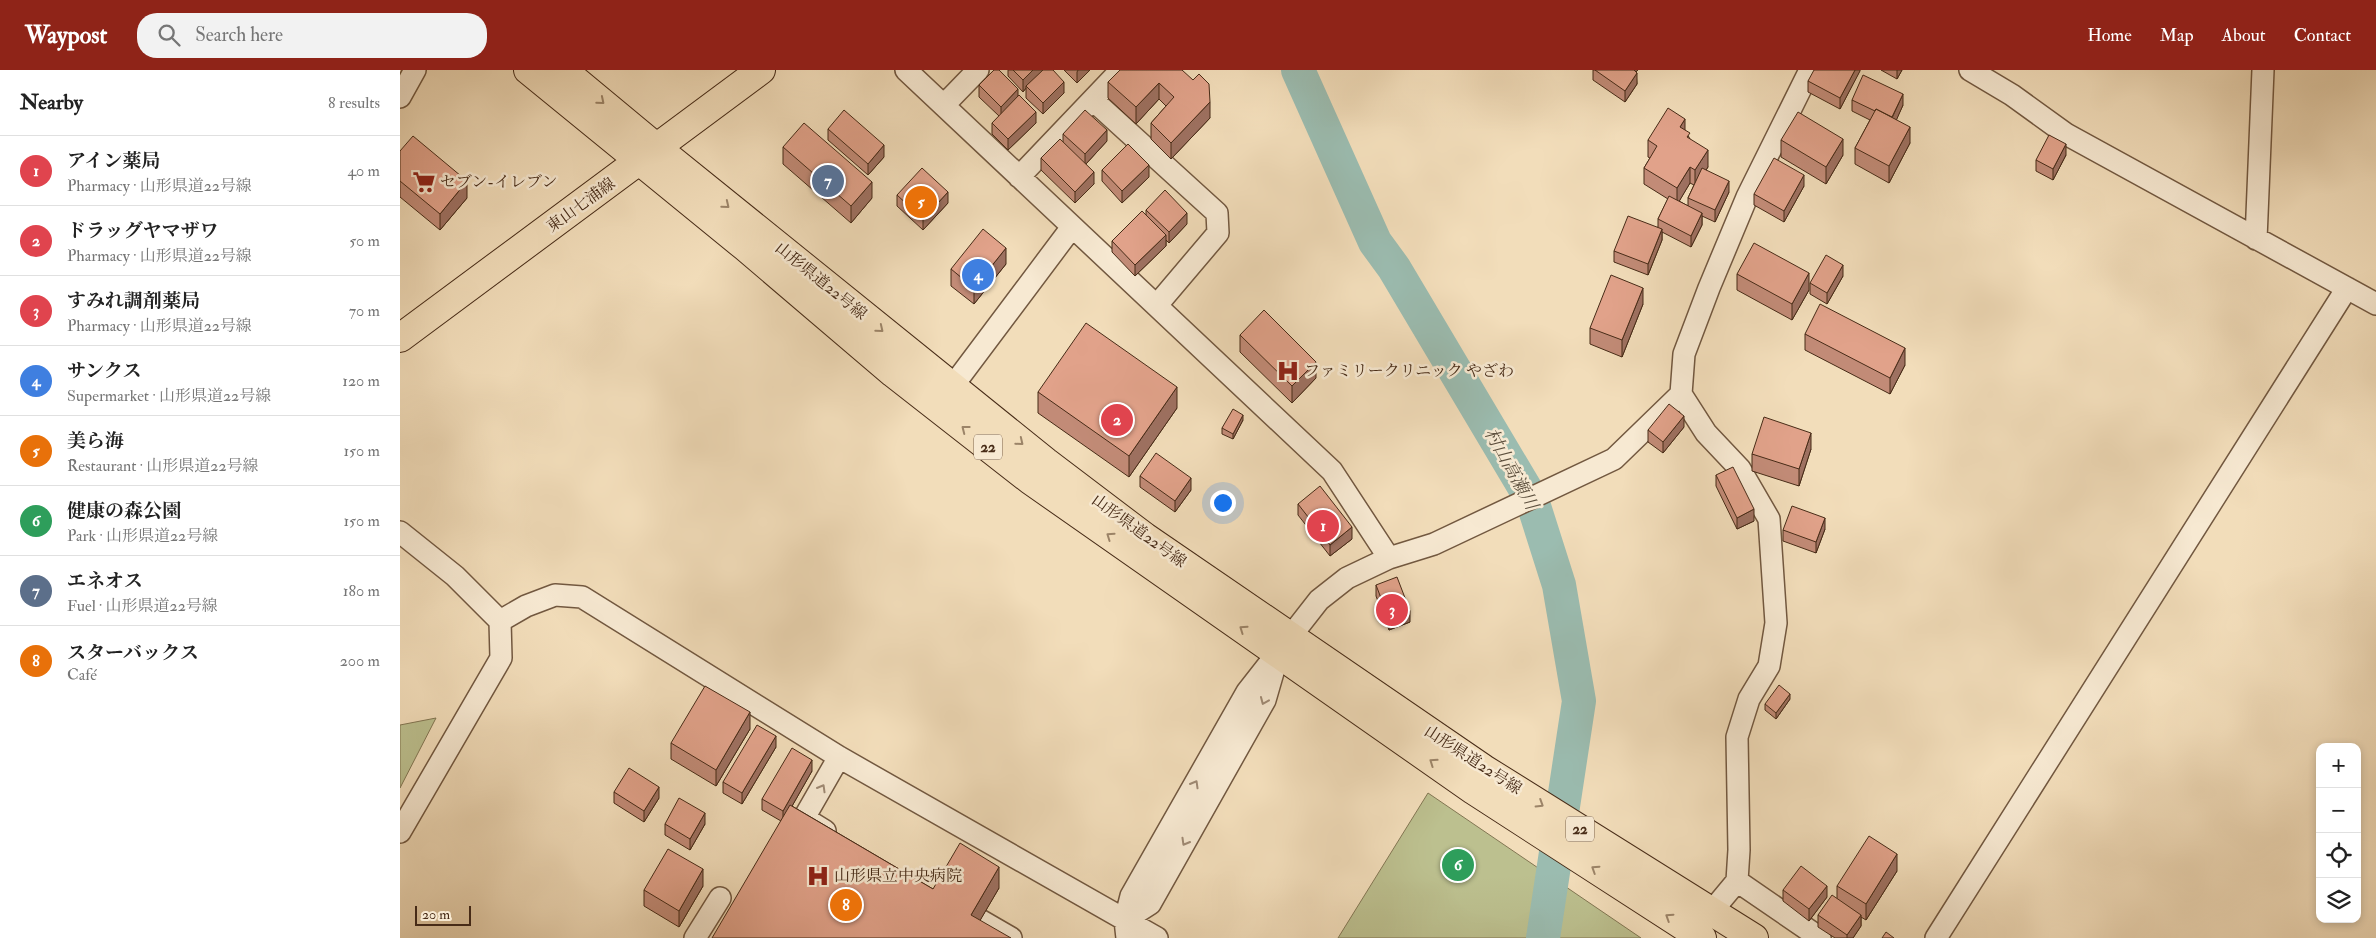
<!DOCTYPE html>
<html lang="en">
<head>
<meta charset="utf-8">
<style>
	body { margin:0; font-family:"IM FELL Double Pica","Noto Serif JP",serif; background:#f2f2f2; color:#222 }
	.controls { position:absolute; right:15px; bottom:15px; display:grid; overflow:hidden; border-radius:10px; box-shadow:0 2px 8px #0003 }
	.controls button { width:45px; height:45px; display:grid; place-items:center; padding:0; border:0; border-bottom:1px solid #e0e0e0; background:#fff; color:#222; font:25px sans-serif }
	.scale { position:absolute; left:15px; bottom:12px; width:56px; box-sizing:border-box; padding-left:5px; border:2px solid #472b17; border-top:0; font-size:14px; line-height:18px; white-space:nowrap; color:#472b17; -webkit-text-stroke:4px #f7e9d2; paint-order:stroke }
	.you { position:absolute; left:822px; top:432px; width:18px; height:18px; margin:-12px; border:4px solid #fff; border-radius:50%; background:#1a73e8; box-shadow:0 0 0 8px #1a73e833 }
	.badge { display:grid; place-items:center; width:32px; height:32px; border-radius:50%; background:#8f2418; color:#fff; font-size:16px; font-weight:700 }
	.pin { position:absolute; translate:-50% -50%; border:2px solid #fff; box-shadow:0 1px 5px #0006 }
	.list { margin:0; padding:0; list-style:none }
	h2 { display:flex; justify-content:space-between; align-items:center; height:65px; margin:0; padding:0 20px; font-size:21px }
	h2 small { font-size:16px; font-weight:400; color:#767676 }
	.list li { display:grid; grid-template-columns:32px 1fr auto; gap:15px; align-items:center; box-sizing:border-box; height:70px; padding:0 20px; border-top:1px solid #e0e0e0 }
	.list b { display:block; font-size:19px; white-space:nowrap }
	.list p { margin:0; font-size:16px; white-space:nowrap; color:#767676 }
	.list em { font-size:16px; font-style:normal; color:#767676 }
	.icon { flex:none; width:28px; height:28px; fill:none; stroke:currentColor; stroke-width:2; stroke-linecap:round; stroke-linejoin:round }
	.map { position:relative; flex:none; width:1976px; height:868px; overflow:hidden }
	header { display:flex; align-items:center; gap:30px; box-sizing:border-box; height:70px; padding:0 25px; background:#8f2418; color:#fff }
	header strong { font-size:24px }
	nav { display:flex; gap:28px; margin-inline-start:auto; font-size:18px }
	.search { width:350px; height:45px; background:#f2f2f2; display:flex; align-items:center; gap:12px; box-sizing:border-box; padding:0 18px; border-radius:20px; color:#767676; font-size:19px }
	main { display:flex }
	aside { flex:1; background:#fff }
	.map>svg:first-child { display:block }
	.green { fill:#bcc08f; stroke:#827653 }
	.lines { fill:none; stroke-linecap:round; stroke-linejoin:round }
	.river { stroke:#9bbcb0; stroke-width:34 }
	.minor-casing { stroke:#725840; stroke-width:24 }
	.major-casing { stroke:#472b17; stroke-width:30 }
	.minor { stroke:#f7e9d2; stroke-width:21 }
	.major { stroke:#f2ddba; stroke-width:28 }
	.wall { fill:#c28b77; stroke:#472b17; fill-rule:evenodd }
	.shaded-wall { fill:#9e7161; stroke:#472b17 }
	.building { fill:#e1a28a; stroke:#472b17 }
	.oneway { stroke:#9c8468 }
	.oneway2 { stroke:#9f8a74 }
	.labels { text-anchor:middle; dominant-baseline:central; stroke-width:5; stroke-linejoin:round; paint-order:stroke }
	.shield { fill:#f7e9d2; stroke:#7c644f; stroke-width:1 }
	.shield-label { font-size:15px; font-weight:bold; fill:#472b17 }
	.poi-label { font-size:16px; fill:#472b17; stroke:#f7e9d2; text-anchor:start }
	.street-label { font-size:16px; fill:#472b17; stroke:#f7e9d2 }
	.water-label { font-size:18px; font-style:italic; fill:#5c4f3d; stroke:#f7e9d2 }
</style>
</head>
<body>
<header>
<strong>Waypost</strong>
<div class="search"><svg class="icon" aria-label="search" viewBox="0 0 24 24"><circle cx="10" cy="10" r="6"/><path d="M15 15l6 6"/></svg>Search here</div>
<nav><a>Home</a><a>Map</a><a>About</a><a>Contact</a></nav>
</header>
<main>
<aside>
<h2>Nearby<small>8 results</small></h2>
<ul class="list">
<li><span class="badge" style="background:#e0444e">1</span><div><b>アイン薬局</b><p>Pharmacy · 山形県道22号線</p></div><em>40 m</em></li>
<li><span class="badge" style="background:#e0444e">2</span><div><b>ドラッグヤマザワ</b><p>Pharmacy · 山形県道22号線</p></div><em>50 m</em></li>
<li><span class="badge" style="background:#e0444e">3</span><div><b>すみれ調剤薬局</b><p>Pharmacy · 山形県道22号線</p></div><em>70 m</em></li>
<li><span class="badge" style="background:#3f7fe0">4</span><div><b>サンクス</b><p>Supermarket · 山形県道22号線</p></div><em>120 m</em></li>
<li><span class="badge" style="background:#e8710a">5</span><div><b>美ら海</b><p>Restaurant · 山形県道22号線</p></div><em>150 m</em></li>
<li><span class="badge" style="background:#2e9e5b">6</span><div><b>健康の森公園</b><p>Park · 山形県道22号線</p></div><em>150 m</em></li>
<li><span class="badge" style="background:#5c6f8a">7</span><div><b>エネオス</b><p>Fuel · 山形県道22号線</p></div><em>180 m</em></li>
<li><span class="badge" style="background:#e8710a">8</span><div><b>スターバックス</b><p>Café</p></div><em>200 m</em></li>
</ul>
</aside>
<div class="map">
<svg width="1976" height="868" viewBox="0 0 1976 868">
	<rect width="100%" height="100%" fill="#f2ddba"/>
	<filter id="stains"><feTurbulence type="fractalNoise" baseFrequency=".004" numOctaves="4"/><feColorMatrix values="0 0 0 0 .2 0 0 0 0 .09 0 0 0 0 .02 0 0 0 .5 -.17"/></filter>
	<radialGradient id="worn" r=".72"><stop offset=".6" stop-color="#630" stop-opacity="0"/><stop offset="1" stop-color="#630" stop-opacity=".3"/></radialGradient>
	<!-- green -->
	<path class="green" d="M36,648L0,718V655Z
		M1028,723L1241,868H938Z"/>
	<g class="lines">
		<!-- river -->
		<path class="river" d="M898,0L975,172L994,198L1132,430L1159,515L1179,631L1143,868"/>
		<defs>
			<path id="minor" d="M506,0L932,401L989,488
				M1570,0L1612,25L1666,64L1976,234
				M0,27L15,0
				M694,31L817,143L818,163L757,235
				M544,35L578,0
				M619,107L721,0
				M1856,169L1863,0
				M552,317L672,157
				M1281,324L1306,363L1340,399L1369,449L1376,553L1369,596L1349,629L1337,667L1339,780L1337,811L1312,841
				M0,462L55,506L100,551L101,588L0,762
				M100,551L126,536L155,525L182,527L439,687L757,868
				M425,761L404,748L439,687
				M1337,811L1420,868
				M573,846L611,868
				M725,850L750,834L865,630L876,592
				M295,868L320,828
				M727,868L725,850L731,826L847,622L919,530L947,508L989,488L1034,474L1214,389L1281,324L1284,284L1309,218L1347,127L1410,0
				M1536,868L1947,218"/>
			<path id="major" d="M128,0L345,177L493,303L630,410L1073,720L1302,868
				M163,0L257,78L646,392L745,467L1084,699L1354,868
				M0,268L361,0"/>
		</defs>
		<!-- minor casing -->
		<use href="#minor" class="minor-casing"/>
		<!-- major casing -->
		<use href="#major" class="major-casing"/>
		<!-- minor -->
		<use href="#minor" class="minor"/>
		<!-- major -->
		<use href="#major" class="major"/>
	</g>
	<!-- wall -->
	<path class="wall" d="M608,0H653L664,23L643,44L626,28V18L623,22L608,6Z
		M664,0H690L677,13Z
		M782,0L810,48L771,89L751,69V53L766,36L759,29L736,54L708,28V12Z
		M1193,0H1238L1236,2L1237,14L1225,32L1193,10Z
		M1460,0L1440,39L1408,22V11Z
		M1481,0H1502L1497,9Z
		M579,15L618,26L636,53L608,80L592,64V53L599,46L579,27Z
		M1452,30L1503,35L1496,50L1510,73L1489,113L1455,94V78L1470,50L1452,41Z
		M428,59L484,87L468,105L428,70Z
		M1285,60L1290,69L1308,97L1306,100L1329,122L1315,152L1302,146V155L1291,177L1262,162V170L1248,205L1214,192V181L1258,157V149L1268,129L1244,114V98L1250,88L1248,87V70ZM1290,113L1294,115L1288,128V136L1279,131Z
		M663,64L707,71L686,94L694,114L675,133L641,100V88L663,72Z
		M1381,70L1443,85L1426,114L1381,87Z
		M383,77L472,128L451,153L383,94Z
		M0,81L67,128L40,160L0,127Z
		M1666,85L1653,110L1636,101V90Z
		M702,100L749,107L722,133L702,111Z
		M1404,116L1384,152L1354,135V124Z
		M497,125L548,133L523,160L497,136Z
		M746,140L787,154L769,173L766,170V176L735,206L712,182V171L746,145Z
		M606,194L574,234L551,216V199Z
		M1337,204L1409,220L1392,250L1337,220Z
		M1443,206L1427,234L1410,224V213Z
		M1243,234L1222,287L1190,274V258Z
		M1405,264L1505,295L1490,324L1405,280Z
		M840,265L916,308L892,333L840,282Z
		M638,322L777,338L729,407L638,343Z
		M843,350L833,369L822,364V358Z
		M1284,357L1263,383L1248,372V360Z
		M1411,379L1399,416L1352,401V384Z
		M1316,405L1354,451L1337,459L1316,416Z
		M740,406L791,420L775,442L740,417Z
		M898,434L952,469L930,486L898,445Z
		M1425,459L1416,483L1383,471V460Z
		M976,515L1010,552L989,560L976,526Z
		M1390,629L1376,649L1365,640V634Z
		M350,659L316,716L271,689V673Z
		M376,677L342,734L323,723V712Z
		M412,701L392,736L533,819L599,818L580,850L381,751L362,740V729Z
		M214,722L259,728L244,752L214,733Z
		M265,754H305L290,780L265,765Z
		M1497,801L1466,850L1461,847V856L1453,868H1435L1418,857V845L1437,829V816Z
		M303,816L279,857L244,836V820Z
		M1383,820L1427,827L1409,851L1383,831Z"/>
	<!-- shaded-wall -->
	<path class="shaded-wall" d="M633,0H645L626,16V18L623,22V10Z
		M678,0H690L677,13V2Z
		M1455,0H1460V1L1440,39V28Z
		M1497,0H1502L1497,9Z
		M1237,3V14L1225,32V21Z
		M664,12V23L643,44V33Z
		M759,13V29L736,54V37Z
		M618,19V30L601,48V37Z
		M1503,24V35L1492,60V48Z
		M810,32V48L771,89V73Z
		M636,42V53L608,80V69Z
		M1285,49V66L1280,57Z
		M1510,57V73L1489,113V96Z
		M707,60V71L685,95V84Z
		M1443,69V85L1426,114V97Z
		M1666,74V85L1653,110V99Z
		M484,75V87L468,105V94Z
		M1308,80V97L1295,116V100Z
		M749,95V107L722,133V121Z
		M1290,97V113L1277,135V118Z
		M694,102V114L675,133V122Z
		M1404,105V116L1384,152V141Z
		M67,111V128L40,160V144Z
		M1329,111V122L1315,152V140Z
		M472,112V128L451,153V136Z
		M548,122V133L523,160V149Z
		M787,143V154L769,173V162Z
		M1302,143V155L1291,177V166Z
		M1262,159V170L1248,205V194Z
		M766,165V176L735,206V195Z
		M606,178V194L574,234V218Z
		M1443,195V206L1427,234V223Z
		M1409,203V220L1392,250V234Z
		M1243,218V234L1222,287V270Z
		M1505,278V295L1490,324V308Z
		M916,292V308L892,333V316Z
		M777,317V338L729,407V386Z
		M843,345V350L833,369V364Z
		M1284,346V357L1263,383V372Z
		M1411,363V379L1399,416V399Z
		M791,408V420L775,442V431Z
		M1354,439V451L1337,459V448Z
		M1425,448V459L1416,483V472Z
		M952,457V469L930,486V475Z
		M1010,541V552L989,560V549Z
		M1390,624V629L1376,649V643Z
		M350,642V659L316,716V700Z
		M376,666V677L342,734V723Z
		M412,690V701L383,752V741Z
		M259,717V728L244,752V741Z
		M305,743V754L290,780V769Z
		M1497,784V801L1466,850V834Z
		M599,797V818L571,866V845Z
		M303,799V816L279,857V841Z
		M1427,816V827L1409,851V839Z
		M1461,845V856L1453,868H1447V865Z"/>
	<!-- building -->
	<path class="building" d="M594,0H599L618,19L601,37L579,15Z
		M613,0H633L623,10Z
		M643,0H653L664,12L643,33L626,16Z
		M720,0H782L793,10L799,4L809,14L810,32L771,73L751,53L774,27L759,13L736,37L708,12Z
		M1195,0H1234L1237,3L1225,21Z
		M1414,0H1455L1440,28L1408,11Z
		M1463,5L1503,24L1492,47L1476,39L1475,41L1452,30Z
		M619,25L636,42L608,69L592,53Z
		M1268,38L1285,49L1280,57L1290,63L1287,67L1308,80L1295,100L1290,97L1277,118L1244,98L1257,76L1248,70Z
		M1476,39L1510,57L1489,96L1455,78Z
		M444,40L484,75L468,94L428,59Z
		M685,40L707,60L685,84L663,64Z
		M1398,42L1443,69L1426,97L1381,70Z
		M404,53L472,112L451,136L383,77Z
		M1649,65L1666,74L1653,99L1636,90Z
		M13,66L67,111L40,144L0,111V81Z
		M660,69L694,102L675,122L641,88Z
		M728,74L749,95L722,121L702,100Z
		M1374,88L1404,105L1384,141L1354,124Z
		M522,98L548,122L523,149L497,125Z
		M1302,98L1329,111L1315,140L1288,128Z
		M765,120L787,143L769,162L746,140Z
		M1269,126L1302,143L1291,166L1258,149Z
		M742,141L766,165L735,195L712,171Z
		M1228,146L1262,159L1248,194L1214,181Z
		M583,159L606,178L574,218L551,199Z
		M1354,173L1409,203L1392,234L1337,204Z
		M1426,185L1443,195L1427,223L1410,213Z
		M1211,205L1243,218L1222,270L1190,258Z
		M1420,234L1505,278L1490,308L1405,264Z
		M864,240L916,292L892,316L840,265Z
		M686,253L777,317L729,386L638,322Z
		M1269,334L1284,346L1263,372L1248,360Z
		M833,339L843,345L833,364L822,358Z
		M1364,347L1411,363L1399,399L1352,384Z
		M756,383L791,408L775,431L740,406Z
		M1333,397L1354,439L1337,448L1316,405Z
		M920,416L952,457L930,475L898,434Z
		M1392,436L1425,448L1416,472L1383,460Z
		M997,507L1010,541L989,549L976,515Z
		M1379,615L1390,624L1376,643L1365,634Z
		M305,616L350,642L316,700L271,673Z
		M357,655L376,666L342,723L323,712Z
		M392,678L412,690L383,741L362,729Z
		M229,698L259,717L244,741L214,722Z
		M279,728L305,743L290,769L265,754Z
		M390,735L533,819L560,773L599,797L571,845L611,868H312Z
		M1469,766L1497,784L1466,834L1437,816Z
		M268,779L303,799L279,841L244,820Z
		M1401,796L1427,816L1409,839L1383,820Z
		M1432,825L1461,845L1447,865L1418,845Z
		M1486,862L1494,868H1482Z"/>
	<!-- one-way arrows -->
	<defs><path id="oneway-chevron" d="M-2-3.5L2.5 0L-2 3.5" fill="none" stroke-width="1.6" stroke-linecap="round" stroke-linejoin="round" transform="scale(1.25)"/></defs>
	<g class="oneway">
		<use href="#oneway-chevron" transform="translate(201 31) rotate(40)"/>
		<use href="#oneway-chevron" transform="translate(326 135) rotate(39)"/>
		<use href="#oneway-chevron" transform="translate(480 259) rotate(39)"/>
		<use href="#oneway-chevron" transform="translate(565 359) rotate(-142)"/>
		<use href="#oneway-chevron" transform="translate(620 372) rotate(39)"/>
		<use href="#oneway-chevron" transform="translate(710 466) rotate(-145)"/>
		<use href="#oneway-chevron" transform="translate(843 559) rotate(-145)"/>
		<use href="#oneway-chevron" transform="translate(1033 692) rotate(-145)"/>
		<use href="#oneway-chevron" transform="translate(1140 734) rotate(32)"/>
		<use href="#oneway-chevron" transform="translate(1195 799) rotate(-147)"/>
		<use href="#oneway-chevron" transform="translate(1269 847) rotate(-147)"/>
	</g>
	<g class="oneway2">
		<use href="#oneway-chevron" transform="translate(864 631) rotate(113)"/>
		<use href="#oneway-chevron" transform="translate(795 714) rotate(-60)"/>
		<use href="#oneway-chevron" transform="translate(422 718) rotate(-60)"/>
		<use href="#oneway-chevron" transform="translate(785 772) rotate(120)"/>
	</g>
	<!-- icons -->
	<defs>
		<symbol id="supermarket-bare" viewBox="-9 -9 18 18"><path d="M-6-5.5h2.5l.6 2H6L4.5 2H-2.5L-4.4-4H-6ZM-1.5 3.2a1.3 1.3 0 1 0 .1 0ZM3 3.2a1.3 1.3 0 1 0 .1 0Z" fill="#8f2418" stroke="#f7e9d2" stroke-width="2.5" paint-order="stroke"/></symbol>
		<symbol id="hospital-bare" viewBox="-9 -9 18 18"><path d="M-5-5h3v3.5h4V-5h3V5h-3V1.5h-4V5h-3Z" fill="#8f2418" stroke="#f7e9d2" stroke-width="2.5" paint-order="stroke"/></symbol>
	</defs>
	<g fill-rule="evenodd">
		<use href="#supermarket-bare" x="8" y="96" width="32" height="32"/>
		<use href="#hospital-bare" x="872" y="285" width="32" height="32"/>
		<use href="#hospital-bare" x="402" y="790" width="32" height="32"/>
	</g>
	<g class="labels">
		<!-- shield labels -->
		<g class="shield">
			<rect x="574" y="364.5" width="28" height="25" rx="4"/>
			<rect x="1166" y="746.5" width="28" height="25" rx="4"/>
		</g>
		<g class="shield-label">
			<text x="588" y="377">22</text>
			<text x="1180" y="759">22</text>
		</g>
		<!-- poi labels -->
		<g class="poi-label">
			<text x="40" y="112">セブン-イレブン</text>
			<text x="904" y="301">ファミリークリニック やざわ</text>
			<text x="434" y="806">山形県立中央病院</text>
		</g>
		<!-- street labels -->
		<g class="street-label">
			<text transform="translate(181 135) rotate(-36)">東山七浦線</text>
			<text transform="translate(421 211) rotate(39)">山形県道22号線</text>
			<text transform="translate(739 461) rotate(36)">山形県道22号線</text>
			<text transform="translate(1073 690) rotate(33)">山形県道22号線</text>
		</g>
		<!-- water labels -->
		<g class="water-label">
			<text transform="translate(1111 399) rotate(61)">村山高瀬川</text>
		</g>
	</g>
	<rect width="100%" height="100%" filter="url(#stains)"/>
	<rect width="100%" height="100%" fill="url(#worn)"/>
</svg>
<div class="controls">
<button>+</button>
<button>−</button>
<button><svg class="icon" aria-label="locate" viewBox="0 0 24 24"><circle cx="12" cy="12" r="6"/><path d="M12 2v4M12 18v4M2 12h4M18 12h4"/></svg></button>
<button><svg class="icon" aria-label="layers" viewBox="0 0 24 24"><path d="M12 4l9 5-9 5-9-5zM3 14l9 5 9-5"/></svg></button>
</div>
<div class="scale">20 m</div>
<div class="you"></div>
<div class="pin badge" style="left:923px;top:456px;background:#e0444e">1</div>
<div class="pin badge" style="left:717px;top:350px;background:#e0444e">2</div>
<div class="pin badge" style="left:992px;top:540px;background:#e0444e">3</div>
<div class="pin badge" style="left:578px;top:205px;background:#3f7fe0">4</div>
<div class="pin badge" style="left:521px;top:132px;background:#e8710a">5</div>
<div class="pin badge" style="left:1058px;top:795px;background:#2e9e5b">6</div>
<div class="pin badge" style="left:428px;top:111px;background:#5c6f8a">7</div>
<div class="pin badge" style="left:446px;top:835px;background:#e8710a">8</div>
</div>
</main>
</body>
</html>
